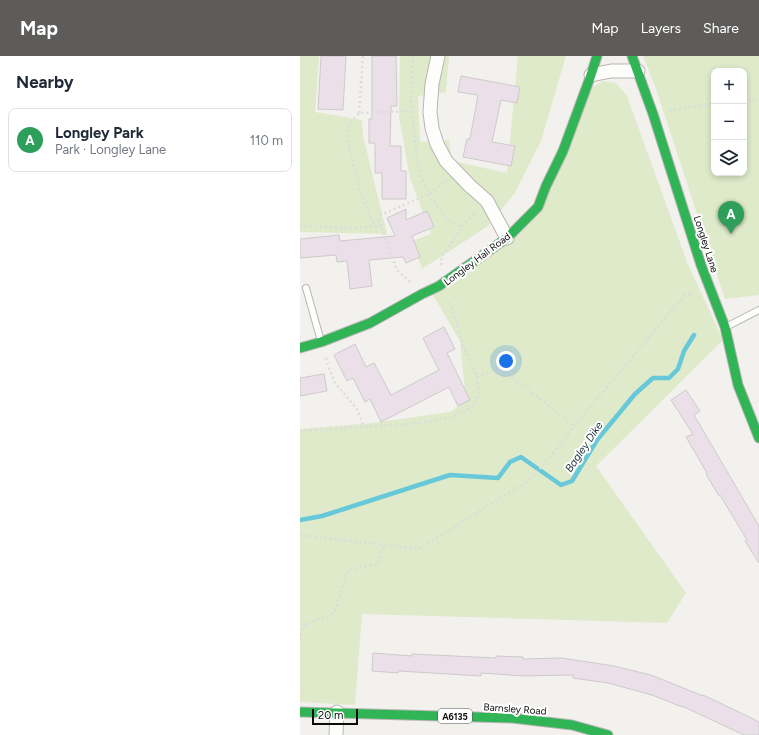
<!DOCTYPE html>
<html lang="en">
<head>
<meta charset="utf-8">
<style>
	body { margin:0; font-family:Figtree,sans-serif; background:#f2f2f3; color:#1f2937 }
	.controls { position:absolute; right:12px; top:12px; display:grid; overflow:hidden; border-radius:8px; box-shadow:0 2px 6px #0003 }
	.controls button { width:36px; height:36px; display:grid; place-items:center; padding:0; border:0; border-bottom:1px solid #e0e1e3; background:#fff; color:#1f2937; font:20px sans-serif }
	.scale { position:absolute; left:12px; bottom:10px; width:46px; box-sizing:border-box; padding-left:4px; border:2px solid #0d0c0b; border-top:0; font-size:11px; line-height:14px; white-space:nowrap; color:#0d0c0b; -webkit-text-stroke:3px #fff; paint-order:stroke }
	.you { position:absolute; left:206px; top:305px; width:14px; height:14px; margin:-10px; border:3px solid #fff; border-radius:50%; background:#1a73e8; box-shadow:0 0 0 6px #1a73e833 }
	.badge { display:grid; place-items:center; width:26px; height:26px; border-radius:50%; background:#5e5c5a; color:#fff; font-size:13px; font-weight:700 }
	.pin { position:absolute; translate:-50% -33px; filter:drop-shadow(0 1px 2px #0008) }
	.pin::after { content:''; position:absolute; top:21px; width:14px; height:12px; background:inherit; clip-path:polygon(0 0,100% 0,50% 100%) }
	.list { margin:0; padding:0; list-style:none }
	h2 { display:flex; justify-content:space-between; align-items:center; height:52px; margin:0; padding:0 16px; font-size:17px }
	h2 small { font-size:13px; font-weight:400; color:#747a83 }
	.list li { display:grid; grid-template-columns:26px 1fr auto; gap:12px; align-items:center; box-sizing:border-box; height:64px; margin:0 8px 8px; padding:0 8px; border:1px solid #e0e1e3; border-radius:8px }
	.list b { display:block; font-size:15px; white-space:nowrap }
	.list p { margin:0; font-size:13px; white-space:nowrap; color:#747a83 }
	.list em { font-size:13px; font-style:normal; color:#747a83 }
	.icon { flex:none; width:22px; height:22px; fill:none; stroke:currentColor; stroke-width:2; stroke-linecap:round; stroke-linejoin:round }
	.map { position:relative; flex:none; width:459px; height:679px; overflow:hidden }
	header { display:flex; align-items:center; gap:24px; box-sizing:border-box; height:56px; padding:0 20px; background:#5e5c5a; color:#fff }
	header strong { font-size:19px }
	nav { display:flex; gap:22px; margin-inline-start:auto; font-size:14px }
	main { display:flex }
	aside { flex:1; background:#fff }
	.map>svg:first-child { display:block }
	.green { fill:#deeac9; fill-rule:evenodd }
	.lines { fill:none; stroke-linecap:round; stroke-linejoin:round }
	.stream { stroke:#66c8d9; stroke-width:4.5 }
	.building { fill:#ebe0ea; stroke:#cccaca }
	.lane-casing { stroke:#b8b6b4; stroke-width:8 }
	.street-casing { stroke:#b8b6b4; stroke-width:15 }
	.fast-casing { stroke:#b8b6b4; stroke-width:11 }
	.path { stroke:#dcdcdb; stroke-width:2.5; stroke-dasharray:2 3; stroke-linecap:butt }
	.lane { stroke:#fdfdfc; stroke-width:6 }
	.street { stroke:#fdfdfc; stroke-width:13 }
	.fast { stroke:#30b455; stroke-width:9 }
	.labels { text-anchor:middle; dominant-baseline:central; stroke-width:4; stroke-linejoin:round; paint-order:stroke }
	.shield { fill:#fff; stroke:#565554; stroke-width:1 }
	.shield-label { font-size:9px; font-weight:bold; fill:#0d0c0b }
	.street-label { font-size:10px; fill:#0d0c0b; stroke:#fff }
	.water-label { font-size:11px; font-style:italic; fill:#1d3338; stroke:#fff }
</style>
</head>
<body>
<header>
<strong>Map</strong>
<nav><a>Map</a><a>Layers</a><a>Share</a></nav>
</header>
<main>
<aside>
<h2>Nearby<small></small></h2>
<ul class="list">
<li><span class="badge" style="background:#2e9e5b">A</span><div><b>Longley Park</b><p>Park · Longley Lane</p></div><em>110 m</em></li>
</ul>
</aside>
<div class="map">
<svg width="459" height="679" viewBox="0 0 459 679">
	<rect width="100%" height="100%" fill="#f3f1ee"/>
	<!-- green -->
	<path class="green" d="M0,0H19L15,56L62,64L63,80L87,178L0,176Z
		M100,0H149L146,36L118,40L120,86L149,84L152,105L207,117L218,0H266L241,85L215,137L188,170L122,213L112,185L131,178L110,122L99,61Z
		M343,0H459V239L425,243L355,30ZM414,15H444V117H414Z
		M303,25L316,27L327,40L387,206L423,284L296,410L386,537L367,567L62,558L55,649L0,646V373L72,367L150,356L166,345L160,285L131,236L233,157L293,31Z"/>
	<g class="lines">
		<!-- stream -->
		<path class="stream" d="M0,464L22,460L150,419L198,422L210,406L221,401L261,429L272,425L297,384L335,338L353,322H369L378,313L384,295L394,279"/>
	</g>
	<!-- building -->
	<path class="building" d="M21,0H46L43,54L18,53Z
		M72,0H96L97,50H91L90,90H101V115H106V143H82V117H75V87H69V63H72Z
		M161,20L220,31L217,47L201,44L192,86L215,90L211,110L163,101L167,83H170L178,39L158,36Z
		M106,153V164L127,155L134,171L112,180L120,201L106,207L103,201L69,204L72,230L50,233L47,205L37,206L36,199L0,202V183L39,179L40,185L95,180L87,162Z
		M144,271L155,293L147,297L170,344L158,350L149,331L81,366L70,343L65,346L53,322L47,325L34,299L55,288L66,311L74,307L91,339L139,314L123,282Z
		M24,318L27,335L0,340V322Z
		M386,334L400,355L394,359L459,470V507L445,485L447,484L420,439L419,440L406,418L407,417L386,381L393,378L371,344Z
		M73,597L112,600V598L196,602V600L223,601V603L261,602L314,610L351,619L403,640V639L441,657L459,666V679H444L382,650V651L352,639L308,627L273,622V619L224,620L181,617V620L99,615L98,617L72,615Z"/>
	<g class="lines">
		<defs>
			<path id="lane" d="M6,232L21,285
				M426,271L459,254"/>
			<path id="street" d="M138,0L132,28L130,56L132,72L137,88L146,105L170,130L187,145L207,182
				M291,19L311,15H338
				M36,679L37,656"/>
			<path id="fast" d="M332,0L353,58L401,209L425,271L438,329L459,382
				M0,292L21,286L70,267L122,238L139,230L207,182L238,151L246,130L263,95L291,19L297,0
				M0,656L212,662L272,669L308,679"/>
		</defs>
		<!-- lane casing -->
		<use href="#lane" class="lane-casing"/>
		<!-- street casing -->
		<use href="#street" class="street-casing"/>
		<!-- fast casing -->
		<use href="#fast" class="fast-casing"/>
		<!-- path -->
		<path class="path" d="M113,0L111,37V54L119,117L129,138L145,162L162,171
			M444,44H459
			M369,55L396,50L414,48
			M59,57L63,0
			M79,165H72L60,134L47,85L50,67L59,57L116,55
			M0,170L56,172L81,170
			M141,209L142,200L162,171L177,155
			M110,226L97,214L81,170L79,165L81,159L129,138L147,124
			M26,302L29,312L35,327L57,353L64,371
			M177,321L201,312L274,370
			M0,375L121,367L151,361L169,353L176,346L179,336L177,321L169,301L164,293L155,260L147,244
			M0,479L119,493L228,425L252,399L274,370L385,239L394,238
			M0,584L3,570L34,557L48,514L78,508L84,489
			M0,628L3,639"/>
		<!-- lane -->
		<use href="#lane" class="lane"/>
		<!-- street -->
		<use href="#street" class="street"/>
		<!-- fast -->
		<use href="#fast" class="fast"/>
	</g>
	<g class="labels">
		<!-- shield labels -->
		<rect class="shield" x="138" y="653" width="34" height="14" rx="3"/>
		<g class="shield-label">
			<text x="155" y="660">A6135</text>
		</g>
		<!-- street labels -->
		<g class="street-label">
			<text transform="translate(406 188) rotate(72)">Longley Lane</text>
			<text transform="translate(177 203) rotate(-37)">Longley Hall Road</text>
			<text transform="translate(215 653) rotate(4)">Barnsley Road</text>
		</g>
		<!-- water labels -->
		<g class="water-label">
			<text transform="translate(284 391) rotate(-56)">Bagley Dike</text>
		</g>
	</g>
</svg>
<div class="controls">
<button>+</button>
<button>−</button>
<button><svg class="icon" aria-label="layers" viewBox="0 0 24 24"><path d="M12 4l9 5-9 5-9-5zM3 14l9 5 9-5"/></svg></button>
</div>
<div class="scale">20 m</div>
<div class="you"></div>
<div class="pin badge" style="left:431px;top:178px;background:#2e9e5b">A</div>
</div>
</main>
</body>
</html>
